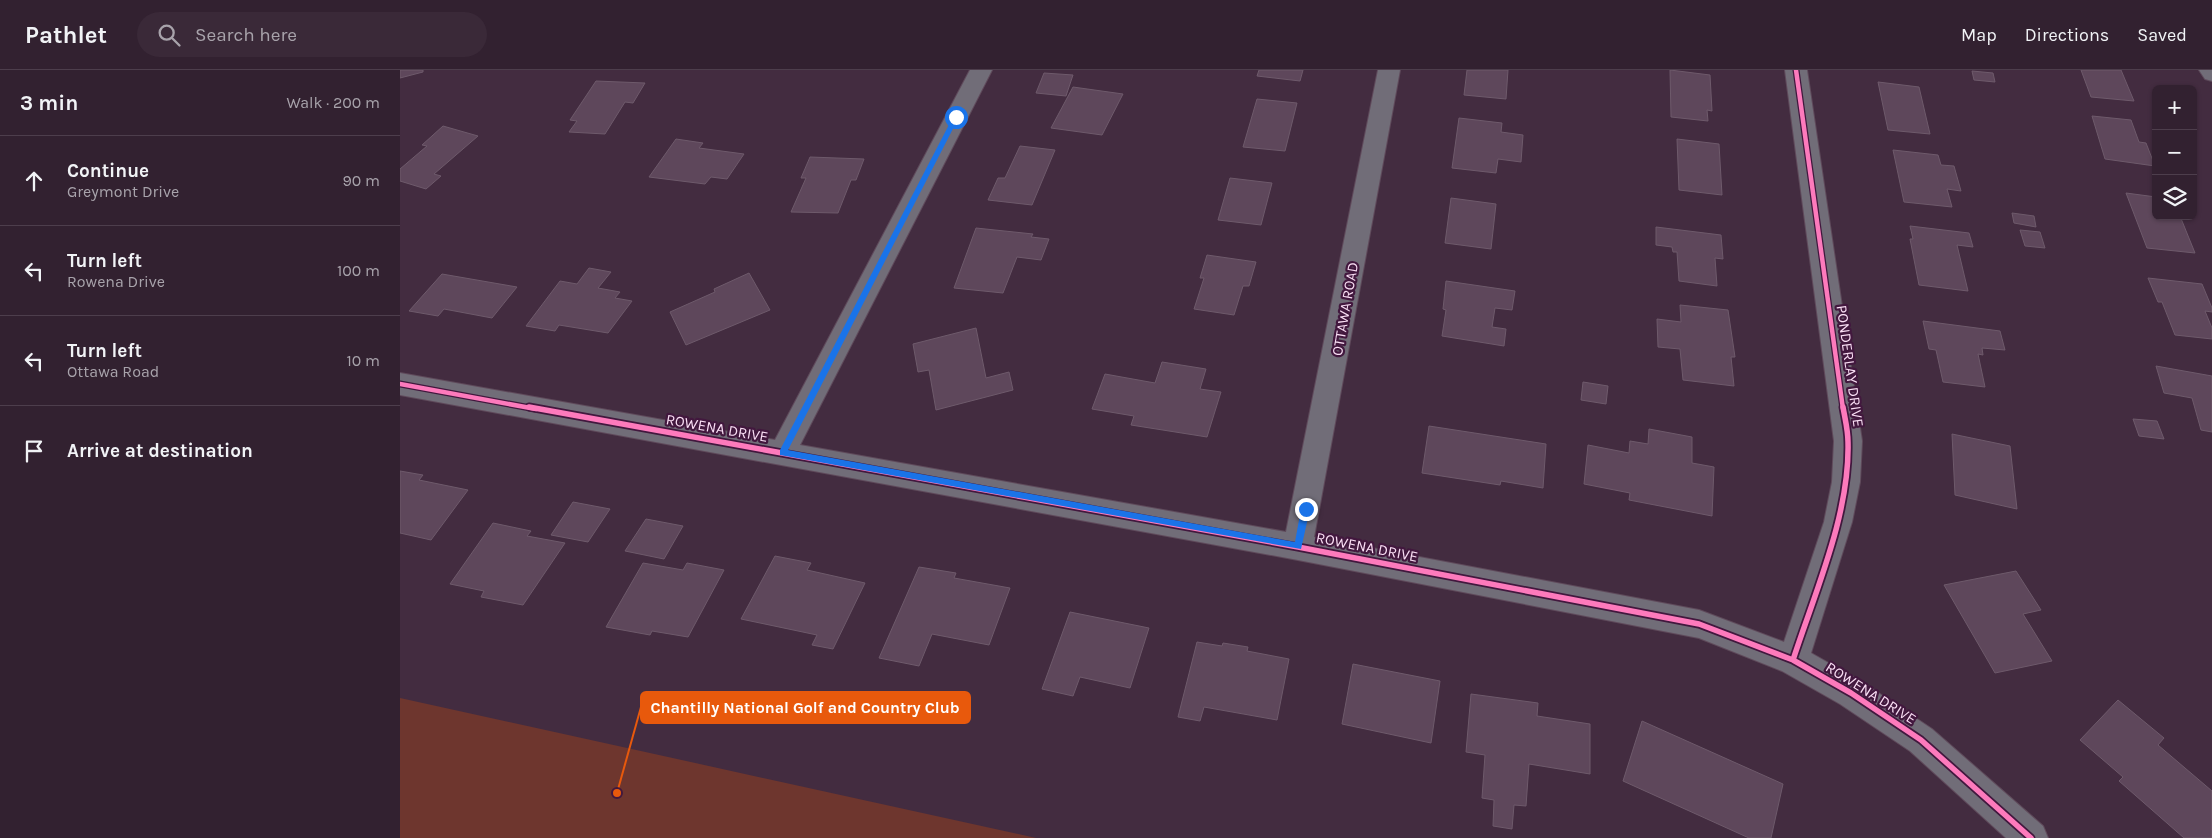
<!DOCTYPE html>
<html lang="en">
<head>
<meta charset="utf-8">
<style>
	body { margin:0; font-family:Karla,sans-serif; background:#3a2938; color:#f1f3f6 }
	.controls { position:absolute; right:15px; top:15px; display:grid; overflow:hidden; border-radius:8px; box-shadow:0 1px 4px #0004 }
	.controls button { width:45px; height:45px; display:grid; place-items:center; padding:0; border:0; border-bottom:1px solid #4d3e4c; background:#322130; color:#f1f3f6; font:25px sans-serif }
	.stop { position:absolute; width:15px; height:15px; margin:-11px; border:4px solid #1a73e8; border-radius:50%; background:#fff }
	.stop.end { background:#1a73e8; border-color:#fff; box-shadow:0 1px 5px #0008 }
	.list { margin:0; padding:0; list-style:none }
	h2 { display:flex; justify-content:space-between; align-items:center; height:65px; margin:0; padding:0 20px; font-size:21px }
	h2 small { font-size:16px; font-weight:400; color:#a8a3ab }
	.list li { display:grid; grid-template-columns:32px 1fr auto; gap:15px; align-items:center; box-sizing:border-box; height:90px; padding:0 20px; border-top:1px solid #4d3e4c }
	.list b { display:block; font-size:19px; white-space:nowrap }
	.list p { margin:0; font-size:16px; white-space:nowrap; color:#a8a3ab }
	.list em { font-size:16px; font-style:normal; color:#a8a3ab }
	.icon { flex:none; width:28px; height:28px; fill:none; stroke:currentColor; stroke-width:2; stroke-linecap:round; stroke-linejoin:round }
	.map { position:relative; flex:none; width:1812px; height:768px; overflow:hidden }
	header { display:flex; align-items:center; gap:30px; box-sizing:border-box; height:70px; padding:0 25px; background:#322130; border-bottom:1px solid #4d3e4c }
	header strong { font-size:24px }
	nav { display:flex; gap:28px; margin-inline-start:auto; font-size:18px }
	.search { width:350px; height:45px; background:#3a2938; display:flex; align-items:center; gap:12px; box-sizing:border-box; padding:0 18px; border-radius:28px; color:#a8a3ab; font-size:19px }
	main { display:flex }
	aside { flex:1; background:#322130 }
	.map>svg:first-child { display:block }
	.green { fill:#6e362e }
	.building { fill:#5e475b; stroke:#6e5a6b }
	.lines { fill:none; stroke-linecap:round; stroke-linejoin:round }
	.minor-casing { stroke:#5f4a5b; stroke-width:2 }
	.minor { fill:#716d78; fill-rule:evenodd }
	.cycleway-far1-casing { stroke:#42183e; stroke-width:7 }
	.cycleway-casing { stroke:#42183e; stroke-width:9 }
	.cycleway-far1 { stroke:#fd7abc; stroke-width:4.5 }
	.cycleway { stroke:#fd7abc; stroke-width:5.5 }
	.route { fill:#1a73e8 }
	.labels { text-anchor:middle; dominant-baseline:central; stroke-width:4.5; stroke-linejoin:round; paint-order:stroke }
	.street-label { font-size:15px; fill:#fadff5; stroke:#42183e }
	.leader { fill:none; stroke:#e8590c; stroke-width:2 }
	.callout-dot { fill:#e8590c; stroke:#42183e; stroke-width:2 }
	.callout { fill:#e8590c; stroke:#e8590c; stroke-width:2 }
	.callout-label { font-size:16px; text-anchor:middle; font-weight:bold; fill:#fff }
</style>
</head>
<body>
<header>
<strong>Pathlet</strong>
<div class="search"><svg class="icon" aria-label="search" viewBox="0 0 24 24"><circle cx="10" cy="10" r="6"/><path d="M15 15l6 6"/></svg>Search here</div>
<nav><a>Map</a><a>Directions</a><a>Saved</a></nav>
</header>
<main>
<aside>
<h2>3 min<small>Walk · 200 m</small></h2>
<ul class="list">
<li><svg class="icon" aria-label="ahead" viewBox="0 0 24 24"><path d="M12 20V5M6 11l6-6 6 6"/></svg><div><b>Continue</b><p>Greymont Drive</p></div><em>90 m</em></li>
<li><svg class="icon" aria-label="left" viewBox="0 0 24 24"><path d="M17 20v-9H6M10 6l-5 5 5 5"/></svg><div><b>Turn left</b><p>Rowena Drive</p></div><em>100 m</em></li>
<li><svg class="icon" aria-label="left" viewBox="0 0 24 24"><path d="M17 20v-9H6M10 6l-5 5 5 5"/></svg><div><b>Turn left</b><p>Ottawa Road</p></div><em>10 m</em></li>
<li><svg class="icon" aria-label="arrive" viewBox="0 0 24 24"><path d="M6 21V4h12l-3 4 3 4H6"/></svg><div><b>Arrive at destination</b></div></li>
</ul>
</aside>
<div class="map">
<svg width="1812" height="768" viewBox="0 0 1812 768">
	<rect width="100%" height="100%" fill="#432c40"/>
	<!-- green -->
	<path class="green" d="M0,628L636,768H0Z"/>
	<!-- building -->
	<path class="building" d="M0,0H23V2L0,8Z
		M859,0H903L900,11L857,6Z
		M1067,0H1108L1106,29L1064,25Z
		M1270,0L1310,5L1312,41L1307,40L1308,51L1271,47Z
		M1681,0H1721L1734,31L1691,27Z
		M1572,1L1593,3L1595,12L1574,10Z
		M644,3L673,5L666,26L636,23Z
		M196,11L245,13L233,33L225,32L205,64L169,62L177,51L170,50Z
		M1478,12L1519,17L1530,64L1488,60Z
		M673,17L723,24L702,65L651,58Z
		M857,29L897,33L885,81L843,77Z
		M1692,46L1731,50L1739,72L1746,73L1755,96L1705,89Z
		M1059,48L1102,53L1101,62L1123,65L1121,92L1098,89L1096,103L1052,98Z
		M43,56L78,66L34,104L41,106L26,119L0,111V99L27,76L22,75Z
		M276,69L303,73L299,78L344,84L327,109L311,107L305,114L249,107Z
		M1277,69L1319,74L1322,125L1279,120Z
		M620,76L655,80L632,135L588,130L598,108H605Z
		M1493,80L1538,85L1541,95L1554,96L1561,121L1547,119L1552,137L1504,132Z
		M410,87L464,89L456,110H451L438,143L391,142L406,108H401Z
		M830,108L872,113L861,155L818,150Z
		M1726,123L1756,127V146H1780L1795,183L1747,178Z
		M1051,128L1096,134L1091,179L1045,173Z
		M1612,143L1634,146L1636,157L1614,153Z
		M1510,156L1569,163L1573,177L1557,175L1568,221L1519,215L1510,169H1513Z
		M1256,157L1321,165L1323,189L1315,188L1317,216L1279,211L1277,182H1273L1272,177L1256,175Z
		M576,158L633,164L631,167L649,169L641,190L617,187L603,223L554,218Z
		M1620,160L1640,162L1645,178L1625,176Z
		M807,185L856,192L849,216H843L834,245L794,239L804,208H800Z
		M189,198L211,202L198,218L220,222L215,228L232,231L208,263L159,255L155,261L126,256L160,211L177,214Z
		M349,203L370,240L286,275L270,242L315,222L314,219Z
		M42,204L117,217L92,248L44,239L38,246L9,241Z
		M1748,208L1802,214L1812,238V242L1805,241L1812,258V269L1775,265L1762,232H1758Z
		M1046,211L1115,221L1112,240L1095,238L1092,257L1106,259L1104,276L1042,266L1046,240L1043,239Z
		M1280,235L1328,240L1335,287H1331L1334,316L1283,310L1280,279L1258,277L1257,249L1281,252Z
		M1523,251L1600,261L1605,280L1582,278L1583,285L1578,284L1585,317L1543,312L1536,280L1529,279Z
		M576,258L586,308L609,302L613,320L536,340L529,300L518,302L513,274Z
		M762,292L806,299L800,319L821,322L807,367L731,355L734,346L692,339L705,304L755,313Z
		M1756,296L1812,306V362L1801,360L1792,328L1764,323Z
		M1183,312L1208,316L1206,334L1181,330Z
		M1733,349L1757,351L1764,369L1739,366Z
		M1029,356L1146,374L1143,418L1101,411L1100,415L1022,403Z
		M1249,359L1292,367V393L1314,397L1312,446L1229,430L1230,423L1184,414L1188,375L1229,383L1230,371L1248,374Z
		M1552,364L1610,376L1617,439L1555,425Z
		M0,401L23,405L19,410L68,420L31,470L0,463Z
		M173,432L210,439L188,472L151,465Z
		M246,449L283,456L264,489L225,481Z
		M93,453L131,461L127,466L165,473L123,535L81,527L84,521L50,514Z
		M375,486L411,493L407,500L465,513L433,579L412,575L417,565L341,549Z
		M243,493L283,500L287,493L324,500L288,567L252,561L250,565L206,557Z
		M519,497L556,503L554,508L610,518L589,575L532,564L519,596L479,588Z
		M1616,501L1641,540L1623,544L1652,591L1595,603L1544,515Z
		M670,542L749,558L730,618L680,607L673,626L642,619Z
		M797,572L822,576L823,573L848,577L847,581L889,589L877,650L804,637L800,651L778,647Z
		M953,594L1040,611L1031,673L942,654Z
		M1071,624L1138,633L1137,646L1190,654V704L1129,694L1126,736L1114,735L1112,759L1093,756L1094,730L1082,728L1085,685L1066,682Z
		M1718,630L1764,668L1758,675L1812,721V768H1784L1719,711L1723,707L1680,670Z
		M1242,651L1383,714L1371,768H1349L1223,711Z"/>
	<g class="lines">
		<defs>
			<path id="minor" d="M570,0H592L400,375L886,462L978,0H1000L914,467L1299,540L1384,572L1424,452L1432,412L1434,371L1385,0H1407L1462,371L1460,412L1452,452L1411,583L1462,612L1532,659L1643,756L1648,768H1606L1510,681L1440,634L1382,601L1299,568L898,490L0,325V303L375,370Z
				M1799,0H1812V11L1805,9Z"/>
		</defs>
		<!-- minor casing -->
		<use href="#minor" class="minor-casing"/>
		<!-- minor -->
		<use href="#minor" class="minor"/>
		<defs>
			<path id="cycleway-far1" d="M1396,0L1443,339
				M0,314L136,339"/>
			<path id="cycleway" d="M129,337L898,477L1299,554L1393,590L1451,623L1521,670L1631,768
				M1393,590C1415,522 1450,444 1448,372C1448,360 1445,349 1443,337"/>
		</defs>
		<!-- cycleway-far1 casing -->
		<use href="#cycleway-far1" class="cycleway-far1-casing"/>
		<!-- cycleway casing -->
		<use href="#cycleway" class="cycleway-casing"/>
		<!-- cycleway-far1 -->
		<use href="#cycleway-far1" class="cycleway-far1"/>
		<!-- cycleway -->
		<use href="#cycleway" class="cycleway"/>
	</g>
	<!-- route -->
	<path class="route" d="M556,45L559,47L388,380L895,472L901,439L906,436L910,439L901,479L380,385V380L553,47Z"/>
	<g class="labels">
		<!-- street labels -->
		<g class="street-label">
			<text transform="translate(945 239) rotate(-80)">OTTAWA ROAD</text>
			<text transform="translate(1450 296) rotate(82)">PONDERLAY DRIVE</text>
			<text transform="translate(317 358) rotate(10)">ROWENA DRIVE</text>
			<text transform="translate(967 477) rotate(11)">ROWENA DRIVE</text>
			<text transform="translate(1471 623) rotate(32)">ROWENA DRIVE</text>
		</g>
	</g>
	<!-- callouts -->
	<path class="leader" d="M217 723L241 637"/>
	<circle class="callout-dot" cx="217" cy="723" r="5"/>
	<rect class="callout" x="241" y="622" width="329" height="31" rx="5"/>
	<g class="callout-label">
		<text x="405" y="643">Chantilly National Golf and Country Club</text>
	</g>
</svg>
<div class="controls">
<button>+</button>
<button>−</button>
<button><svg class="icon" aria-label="layers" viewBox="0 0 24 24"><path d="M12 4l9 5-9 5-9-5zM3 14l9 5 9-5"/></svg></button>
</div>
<div class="stop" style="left:556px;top:47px"></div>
<div class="stop end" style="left:906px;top:439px"></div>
</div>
</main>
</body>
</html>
